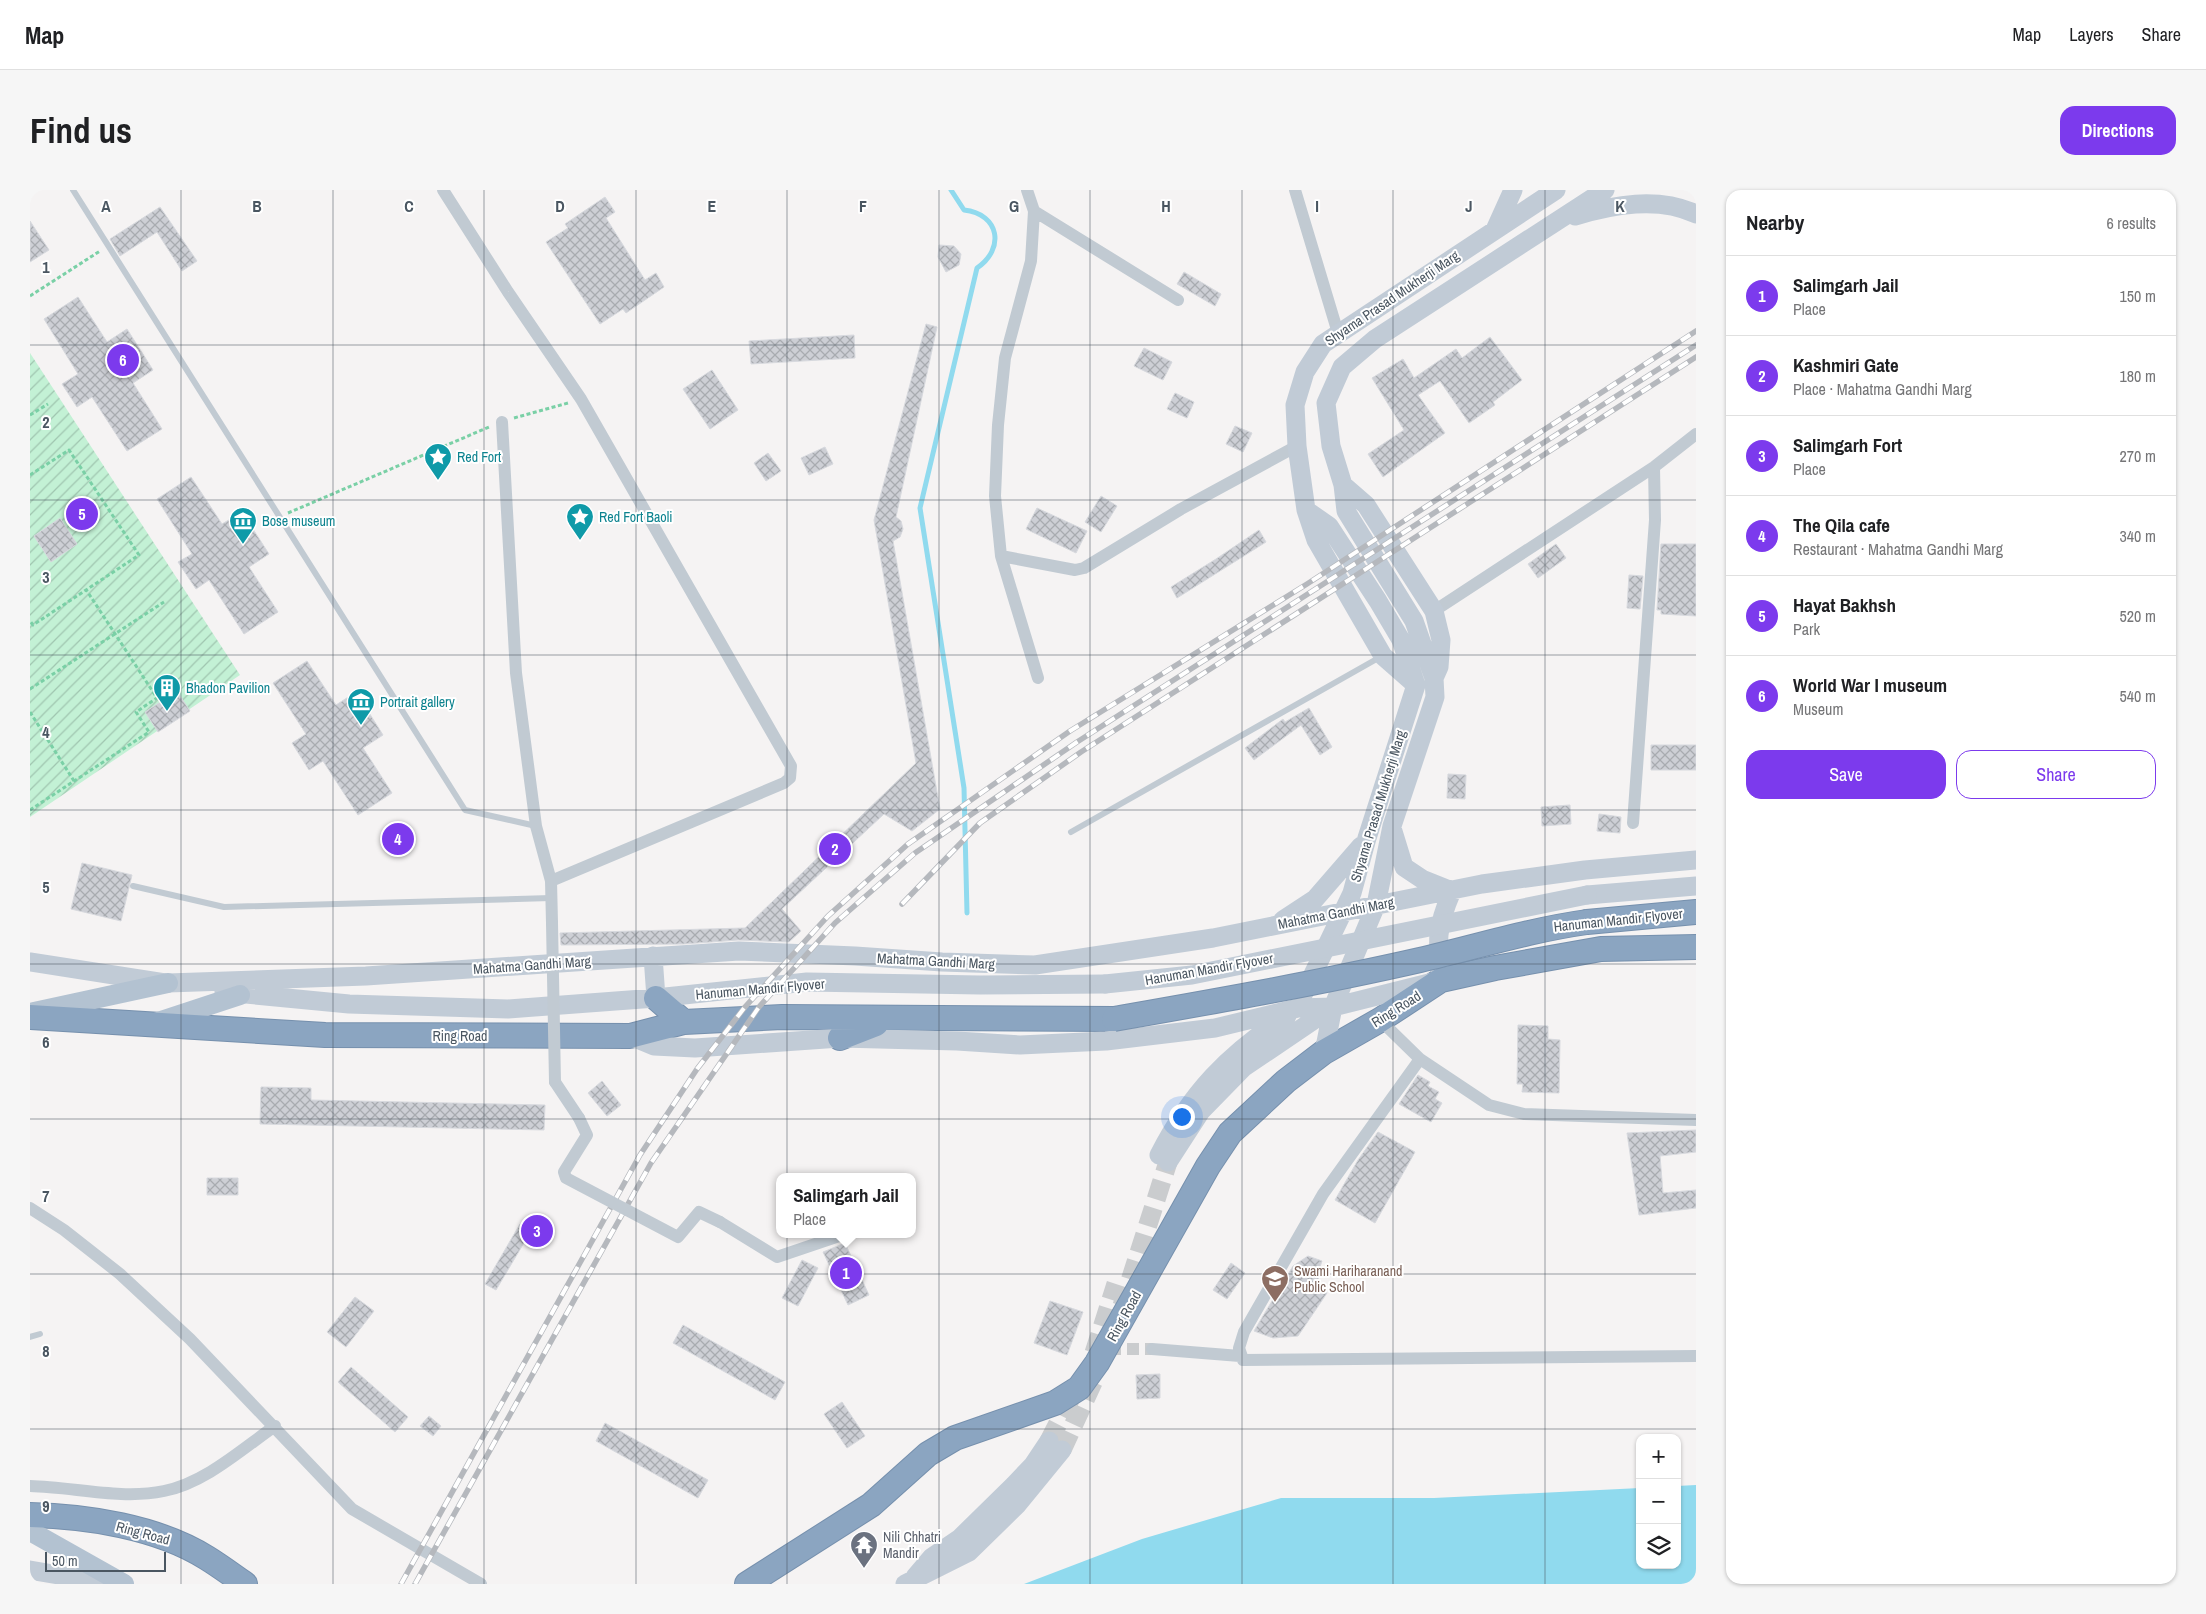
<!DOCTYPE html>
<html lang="en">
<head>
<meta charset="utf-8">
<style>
	body { margin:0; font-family:"Archivo Narrow",sans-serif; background:#f6f6f6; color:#202124 }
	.controls { position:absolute; right:15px; bottom:15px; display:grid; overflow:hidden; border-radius:10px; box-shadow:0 1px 4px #0004 }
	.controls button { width:45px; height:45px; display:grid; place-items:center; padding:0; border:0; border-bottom:1px solid #e0e0e0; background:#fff; color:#202124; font:25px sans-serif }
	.scale { position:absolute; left:15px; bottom:12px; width:121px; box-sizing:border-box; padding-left:5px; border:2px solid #4a5661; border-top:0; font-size:14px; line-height:18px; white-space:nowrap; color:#4a5661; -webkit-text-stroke:4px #fff; paint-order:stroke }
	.you { position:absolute; left:1151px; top:926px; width:18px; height:18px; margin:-12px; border:4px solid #fff; border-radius:50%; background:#1a73e8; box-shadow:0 0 0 8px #1a73e833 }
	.badge { display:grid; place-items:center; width:32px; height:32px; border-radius:50%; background:#7c3aed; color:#fff; font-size:16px; font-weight:700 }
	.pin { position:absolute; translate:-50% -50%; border:2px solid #fff; box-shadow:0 1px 5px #0006 }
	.popup { position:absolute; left:746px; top:983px; width:140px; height:65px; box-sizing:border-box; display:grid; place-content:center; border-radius:10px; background:#fff; filter:drop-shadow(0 1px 4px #0005); font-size:16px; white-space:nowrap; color:#757577 }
	.popup b { font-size:19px; color:#202124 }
	.popup::after { content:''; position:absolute; left:50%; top:100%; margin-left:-10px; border:10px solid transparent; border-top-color:#fff }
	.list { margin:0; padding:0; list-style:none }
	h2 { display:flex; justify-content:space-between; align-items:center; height:65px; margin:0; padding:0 20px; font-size:21px }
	h2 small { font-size:16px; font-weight:400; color:#757577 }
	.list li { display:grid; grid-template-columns:32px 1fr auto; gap:15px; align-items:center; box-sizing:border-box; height:80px; padding:0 20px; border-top:1px solid #e0e0e0 }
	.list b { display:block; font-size:19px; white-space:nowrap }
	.list p { margin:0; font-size:16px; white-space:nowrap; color:#757577 }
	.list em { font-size:16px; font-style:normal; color:#757577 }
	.actions { display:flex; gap:10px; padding:15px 20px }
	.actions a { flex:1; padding:11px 0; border:1px solid #7c3aed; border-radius:15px; text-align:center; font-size:18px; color:#7c3aed }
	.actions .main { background:#7c3aed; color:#fff }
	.icon { flex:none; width:28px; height:28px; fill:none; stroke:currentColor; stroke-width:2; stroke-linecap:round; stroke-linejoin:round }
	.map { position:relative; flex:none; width:1666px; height:1394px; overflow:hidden; border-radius:15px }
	header { display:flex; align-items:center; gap:30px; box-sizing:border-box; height:70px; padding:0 25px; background:#fff; border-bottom:1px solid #e0e0e0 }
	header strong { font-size:24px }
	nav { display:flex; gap:28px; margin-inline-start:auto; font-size:18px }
	.intro { display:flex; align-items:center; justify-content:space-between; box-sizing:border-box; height:120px; padding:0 30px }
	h1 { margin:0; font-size:35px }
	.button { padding:12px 22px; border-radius:15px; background:#7c3aed; color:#fff; font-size:18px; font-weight:700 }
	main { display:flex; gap:30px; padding:0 30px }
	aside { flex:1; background:#fff; border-radius:15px; box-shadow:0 1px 4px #0004 }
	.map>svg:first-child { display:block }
	.garden { fill:url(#garden-furrows) }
	.water { fill:#90daee }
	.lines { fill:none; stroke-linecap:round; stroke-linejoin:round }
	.stream { stroke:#90daee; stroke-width:5 }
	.building { fill:url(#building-cross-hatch); stroke:#d7d9de }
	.street-tunnel { stroke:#caccce; stroke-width:12; stroke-dasharray:12 6; stroke-linecap:butt }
	.secondary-tunnel { stroke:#caccce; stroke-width:19; stroke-dasharray:19 9; stroke-linecap:butt }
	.highway-casing { stroke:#7690ad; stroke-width:26 }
	.path { stroke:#7ad0a6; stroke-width:3; stroke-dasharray:4 2.5; stroke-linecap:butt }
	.lane { stroke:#c1cad2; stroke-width:6 }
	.street { stroke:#c1cad2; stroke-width:12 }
	.secondary { stroke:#c1cbd6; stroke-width:19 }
	.primary { stroke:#b3c2d1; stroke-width:20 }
	.highway { stroke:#8ba5c1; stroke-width:24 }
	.rail-casing { stroke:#b5b8bd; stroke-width:5.5 }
	.rail { stroke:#fff; stroke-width:4; stroke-dasharray:11; stroke-linecap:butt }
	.highway-bridge-casing { stroke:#7690ad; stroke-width:26; stroke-linecap:butt }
	.street-bridge { stroke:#c1cad2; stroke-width:12 }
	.secondary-bridge { stroke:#c1cbd6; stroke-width:19 }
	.highway-bridge { stroke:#8ba5c1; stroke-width:24 }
	.grid { fill:none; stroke:#4a5661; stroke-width:1; stroke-opacity:0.55 }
	.labels { text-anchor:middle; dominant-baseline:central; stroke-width:4; stroke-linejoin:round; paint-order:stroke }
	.street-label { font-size:14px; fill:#4a5661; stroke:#fff }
	.culture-label { font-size:14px; fill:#0d838f; stroke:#fff; text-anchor:start }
	.education-label { font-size:14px; fill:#785e54; stroke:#fff; text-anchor:start }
	.worship-label { font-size:14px; fill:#5b616d; stroke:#fff; text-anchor:start }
	.grid-label { font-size:16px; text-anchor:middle; font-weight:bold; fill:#4a5661; stroke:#fff; stroke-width:4; stroke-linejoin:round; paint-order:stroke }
</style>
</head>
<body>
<header>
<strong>Map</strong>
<nav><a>Map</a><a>Layers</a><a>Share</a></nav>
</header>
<div class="intro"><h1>Find us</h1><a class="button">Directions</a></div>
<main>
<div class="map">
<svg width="1666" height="1394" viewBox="0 0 1666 1394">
	<defs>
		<pattern id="garden-furrows" width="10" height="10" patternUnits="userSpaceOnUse" patternTransform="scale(1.25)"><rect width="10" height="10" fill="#c3f1d5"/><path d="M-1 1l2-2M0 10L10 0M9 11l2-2" fill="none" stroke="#a0c6b0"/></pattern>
		<pattern id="building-cross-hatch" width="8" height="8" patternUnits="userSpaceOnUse" patternTransform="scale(1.25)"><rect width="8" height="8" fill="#cdcfd5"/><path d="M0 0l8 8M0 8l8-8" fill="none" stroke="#a8abb0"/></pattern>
	</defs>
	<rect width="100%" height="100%" fill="#f5f3f3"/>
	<!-- garden -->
	<path class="garden" d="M0,163L210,485L0,627Z"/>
	<!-- water -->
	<path class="water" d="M1666,1295V1394H994L1112,1349L1251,1308H1404L1610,1298V1375H1647V1296Z"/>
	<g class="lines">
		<!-- stream -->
		<path class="stream" d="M921,0L934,20C970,24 975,59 947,78L890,318L934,598L937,723"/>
	</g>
	<!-- building -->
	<path class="building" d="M575,7L585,22L576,28L615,90L626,83L634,97L596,123L593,119L570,134L516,52L538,38L535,34Z
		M130,17L167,71L152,81L127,42L90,66L80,49Z
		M0,31L19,60L0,72Z
		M909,55L924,56L931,64L929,75L916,82L908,67Z
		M1154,82L1191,104L1185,116L1147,94Z
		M48,107L77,152L97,139L123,180L103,193L132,239L97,261L62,207L47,217L32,194L48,184L14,129Z
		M896,134L907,137L866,327L871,331L873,339L870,347L863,351L910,619L882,641L854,624L752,719L771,741L759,752L708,750L653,754L531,755L530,743L715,738L886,573L844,330Z
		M824,145L825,168L721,174L719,151Z
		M1460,147L1492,190L1463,212L1465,215L1439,233L1410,191L1388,205L1415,243L1353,287L1338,264L1374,240L1342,188L1373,169L1384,188L1426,159L1432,168Z
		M1114,158L1142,172L1133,190L1104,176Z
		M682,180L708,220L680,239L653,199Z
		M1145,203L1164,212L1157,228L1137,219Z
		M1205,236L1222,243L1213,262L1196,254Z
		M795,257L803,274L779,285L771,268Z
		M738,263L751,281L736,291L724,273Z
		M161,287L192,334L212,322L239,364L219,377L248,422L214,444L179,390L166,399L148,372L162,364L127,309Z
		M1071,306L1087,316L1071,342L1055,332Z
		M1007,318L1057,341L1046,363L996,339Z
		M30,328L47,354L21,372L4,346Z
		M1229,340L1236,352L1147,408L1141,397L1186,369Z
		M1526,354L1536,368L1508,388L1498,374Z
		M1631,354H1666V426L1631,424V420H1627Z
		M1599,385L1613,386L1610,419L1597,418Z
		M277,471L306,515L326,502L353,545L333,558L362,603L328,625L293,571L279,580L262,553L276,544L243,493Z
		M147,501L160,521L128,542L115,522Z
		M1279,518L1302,557L1290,565L1271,535L1224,570L1215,558L1253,529L1255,532Z
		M1621,555H1666V580H1621Z
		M1418,584L1436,585L1435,609L1417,608Z
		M1540,615L1541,634L1512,636L1511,617Z
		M1569,624L1591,627L1590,643L1567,641Z
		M52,673L102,685L91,731L41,719Z
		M1488,835L1518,836V849L1530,850L1529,903L1492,902L1493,894H1487Z
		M1388,885L1400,892L1398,896L1409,902L1405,909L1412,913L1401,932L1369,914Z
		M572,891L591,915L577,926L558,903Z
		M231,897L281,898V910L515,915L514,940L230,934Z
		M1666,940V962L1630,966L1633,1003L1666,1000V1018L1609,1025L1597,943Z
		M1348,942L1385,962L1345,1033L1305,1010L1328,970Z
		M177,988H208V1005H177Z
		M490,1034L501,1041L466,1100L455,1094Z
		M815,1053L839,1105L818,1115L793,1062Z
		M1278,1066L1292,1071L1287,1086L1297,1103L1268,1146L1243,1148L1224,1141L1263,1076Z
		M772,1070L788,1078L768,1116L752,1108Z
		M1201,1073L1215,1083L1197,1109L1183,1100Z
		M325,1107L344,1121L316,1157L297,1142Z
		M1020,1111L1053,1122L1037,1165L1004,1153Z
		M653,1135L755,1192L745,1210L643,1153Z
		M321,1177L378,1227L365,1242L308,1192Z
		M1130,1184V1208L1107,1209L1106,1185Z
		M812,1212L835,1246L817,1258L794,1224Z
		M399,1226L411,1236L403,1246L390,1236Z
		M575,1233L678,1290L668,1308L566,1251Z"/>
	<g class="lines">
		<!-- street-tunnel -->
		<path class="street-tunnel" d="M1079,1159H1122"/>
		<!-- secondary-tunnel -->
		<path class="secondary-tunnel" d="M1092,1116L1138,972
			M1064,1163L1086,1094
			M1019,1251L1046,1198
			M1032,1260L1066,1186"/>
		<defs>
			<path id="highway" d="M1557,732L1666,722
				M626,808L654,832
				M0,827L295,845L600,846L654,832L752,827L1084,829
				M810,848L846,834
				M0,1325C56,1326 128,1337 177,1368C190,1376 202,1385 215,1394
				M717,1394L841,1315L898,1264L925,1248L1025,1213L1049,1198L1067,1173L1178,976L1200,943L1256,891L1294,862L1350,830L1411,790L1465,778L1571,759L1666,757"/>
		</defs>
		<!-- highway casing -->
		<use href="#highway" class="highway-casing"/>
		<!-- path -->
		<path class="path" d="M0,106L70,61
			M0,225L18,214
			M484,228L538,213
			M0,285L39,260L109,365L3,435L0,431
			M258,323L459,237
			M0,499L134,412
			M0,522L44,591
			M0,620L119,542L106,522L127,508L57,401"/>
		<!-- lane -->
		<path class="lane" d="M43,0L435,620L506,636
			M1041,642L1352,466
			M103,696L194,717L521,708
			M0,1147L10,1144"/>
		<!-- street -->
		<path class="street" d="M413,0L478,102L551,209L761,576L760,588L754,593L521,691
			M997,0L1004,21L1001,71L975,168L968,235L965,306L971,366L1008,488
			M1265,0L1308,143
			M1004,21L1148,110
			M472,232L486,483L506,636L521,691L522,733
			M971,366L1045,380L1054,378L1151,319L1267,256
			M1404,421L1624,277L1666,244
			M1603,633L1625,330L1624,277
			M1350,830L1390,869L1459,915L1494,924L1666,930
			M1390,869L1293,1004L1214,1142L1209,1158L1213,1170L1666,1166
			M525,892L549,928
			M0,1018L34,1040L90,1084L160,1149L322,1319L451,1394
			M690,1032L747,1067L812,1045
			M1122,1159L1210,1166
			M0,1296C44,1297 91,1310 134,1301C175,1293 212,1259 245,1236"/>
		<!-- secondary -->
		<path class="secondary" d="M1545,26C1583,15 1628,6 1666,24
			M1465,40L1483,0
			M1313,295L1336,315L1404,421L1411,450L1409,477L1405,486
			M1386,495L1353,466L1286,350L1276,320L1267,256L1265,215L1275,182L1293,154L1526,0
			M1557,705L1666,696
			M1253,730L1285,709L1331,656
			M623,766L626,808
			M0,772L135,793
			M138,793L336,786L709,761L825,766L912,772L1005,775L1183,748L1452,694L1555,680L1666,670
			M194,802L319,814L478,819L626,808L777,792L950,795L1075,794
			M1274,803L1322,703L1337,648L1386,495L1371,450L1348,411L1299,336L1276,320
			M600,846L624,856L665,858L810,848L927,851L990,855L1076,851L1185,838L1268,818L1303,817L1411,790C1407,751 1406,738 1422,701L1392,689L1374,677L1362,638
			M1294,862L1303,817L1346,715L1362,636L1405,507L1404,488L1384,431L1316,321L1313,295L1301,256L1296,213L1312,177L1345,149L1575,0
			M1129,965C1161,903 1198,864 1257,826
			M1138,972L1171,921L1213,878L1303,817
			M0,1380L81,1394
			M885,1387L902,1367L930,1348L984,1295L1003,1275L1019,1251
			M875,1394L939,1362L987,1315L1032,1260"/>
		<!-- primary -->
		<path class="primary" d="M4,822L138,793
			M125,833L210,805
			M0,1341L94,1394"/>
		<!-- highway -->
		<use href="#highway" class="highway"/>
		<defs>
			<path id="rail" d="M872,714L950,633L1051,562L1666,167
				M371,1394L610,965L667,879L715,817L798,726L878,654L1040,541L1277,394L1666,141
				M385,1394L621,973L729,817L805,733L885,663L1047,552L1666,155"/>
		</defs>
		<!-- rail casing -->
		<use href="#rail" class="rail-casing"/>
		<!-- rail -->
		<use href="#rail" class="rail"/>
		<defs>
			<path id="highway-bridge" d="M1084,829C1186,811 1289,793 1390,770C1446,757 1500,740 1557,732"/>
		</defs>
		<!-- highway-bridge casing -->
		<use href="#highway-bridge" class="highway-bridge-casing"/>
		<!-- street-bridge -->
		<path class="street-bridge" d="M522,733L525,892
			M549,928L557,945L534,982L536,988L648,1047L669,1022L690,1032"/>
		<!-- secondary-bridge -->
		<path class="secondary-bridge" d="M1075,794L1162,785L1557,705"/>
		<!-- highway-bridge -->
		<use href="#highway-bridge" class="highway-bridge"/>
	</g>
	<!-- grid -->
	<path class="grid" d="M151,0V1394M303,0V1394M454,0V1394M606,0V1394M757,0V1394M909,0V1394M1060,0V1394M1212,0V1394M1363,0V1394M1515,0V1394M0,155H1666M0,310H1666M0,465H1666M0,620H1666M0,774H1666M0,929H1666M0,1084H1666M0,1239H1666"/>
	<!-- icons -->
	<defs>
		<symbol id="sight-pin" viewBox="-11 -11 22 30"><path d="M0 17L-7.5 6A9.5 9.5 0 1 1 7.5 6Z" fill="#0f9aa8" stroke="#fff"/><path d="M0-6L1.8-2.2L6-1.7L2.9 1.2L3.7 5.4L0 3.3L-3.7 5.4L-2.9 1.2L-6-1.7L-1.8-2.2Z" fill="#fff"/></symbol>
		<symbol id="museum-pin" viewBox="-11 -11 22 30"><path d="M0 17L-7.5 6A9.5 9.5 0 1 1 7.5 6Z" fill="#0f9aa8" stroke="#fff"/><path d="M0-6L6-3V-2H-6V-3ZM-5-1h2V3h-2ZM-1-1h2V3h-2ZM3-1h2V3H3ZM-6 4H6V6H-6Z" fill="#fff"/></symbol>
		<symbol id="building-pin" viewBox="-11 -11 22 30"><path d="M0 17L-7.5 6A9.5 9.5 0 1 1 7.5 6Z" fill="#0f9aa8" stroke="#fff"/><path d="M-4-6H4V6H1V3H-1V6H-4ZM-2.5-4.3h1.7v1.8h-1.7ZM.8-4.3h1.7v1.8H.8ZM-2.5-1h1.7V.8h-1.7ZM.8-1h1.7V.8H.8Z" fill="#fff"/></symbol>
		<symbol id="school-pin" viewBox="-11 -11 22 30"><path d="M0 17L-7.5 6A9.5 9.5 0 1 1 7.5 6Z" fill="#8d6e63" stroke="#fff"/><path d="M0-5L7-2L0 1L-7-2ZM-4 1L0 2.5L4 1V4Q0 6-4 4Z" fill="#fff"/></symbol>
		<symbol id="temple-pin" viewBox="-11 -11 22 30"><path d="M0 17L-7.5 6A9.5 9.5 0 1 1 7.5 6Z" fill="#6b7280" stroke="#fff"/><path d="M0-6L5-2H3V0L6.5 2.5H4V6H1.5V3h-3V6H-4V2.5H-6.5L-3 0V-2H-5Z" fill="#fff"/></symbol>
	</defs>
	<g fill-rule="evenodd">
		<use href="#sight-pin" x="392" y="251" width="32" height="43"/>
		<use href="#sight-pin" x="534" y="311" width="32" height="43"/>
		<use href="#museum-pin" x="197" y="315" width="32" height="43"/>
		<use href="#building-pin" x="121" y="482" width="32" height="43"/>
		<use href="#museum-pin" x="315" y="496" width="32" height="43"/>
		<use href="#school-pin" x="1229" y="1073" width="32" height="43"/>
		<use href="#temple-pin" x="818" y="1339" width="32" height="43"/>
	</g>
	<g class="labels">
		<!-- street labels -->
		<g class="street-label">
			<text transform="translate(1362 108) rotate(-34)">Shyama Prasad Mukherji Marg</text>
			<text transform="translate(1348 616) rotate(-73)">Shyama Prasad Mukherji Marg</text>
			<text transform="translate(1306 723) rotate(-11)">Mahatma Gandhi Marg</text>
			<text transform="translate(1588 730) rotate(-6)">Hanuman Mandir Flyover</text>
			<text transform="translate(906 771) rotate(3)">Mahatma Gandhi Marg</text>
			<text transform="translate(502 775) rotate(-4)">Mahatma Gandhi Marg</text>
			<text transform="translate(1179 779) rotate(-10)">Hanuman Mandir Flyover</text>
			<text transform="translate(730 799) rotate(-5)">Hanuman Mandir Flyover</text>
			<text transform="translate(1366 819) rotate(-32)">Ring Road</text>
			<text x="430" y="846">Ring Road</text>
			<text transform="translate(1094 1126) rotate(-61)">Ring Road</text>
			<text transform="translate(113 1343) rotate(15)">Ring Road</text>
		</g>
		<!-- culture labels -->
		<g class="culture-label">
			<text x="427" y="267">Red Fort</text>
			<text x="569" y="327">Red Fort Baoli</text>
			<text x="232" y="331">Bose museum</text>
			<text x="156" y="498">Bhadon Pavilion</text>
			<text x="350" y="512">Portrait gallery</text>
		</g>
		<!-- education labels -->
		<g class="education-label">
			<text x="1264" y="1081">Swami Hariharanand<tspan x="1264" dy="16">Public School</tspan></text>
		</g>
		<!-- worship labels -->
		<g class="worship-label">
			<text x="853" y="1347">Nili Chhatri<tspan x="853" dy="16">Mandir</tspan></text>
		</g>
	</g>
	<g class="grid-label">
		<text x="76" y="22">A</text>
		<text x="227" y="22">B</text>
		<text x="379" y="22">C</text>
		<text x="530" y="22">D</text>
		<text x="682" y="22">E</text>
		<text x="833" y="22">F</text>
		<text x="984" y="22">G</text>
		<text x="1136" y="22">H</text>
		<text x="1287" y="22">I</text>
		<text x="1439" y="22">J</text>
		<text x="1590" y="22">K</text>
		<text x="16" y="83">1</text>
		<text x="16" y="238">2</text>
		<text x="16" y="393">3</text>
		<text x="16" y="548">4</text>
		<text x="16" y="703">5</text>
		<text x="16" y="858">6</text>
		<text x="16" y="1012">7</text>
		<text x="16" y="1167">8</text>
		<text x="16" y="1322">9</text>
	</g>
</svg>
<div class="controls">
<button>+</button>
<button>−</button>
<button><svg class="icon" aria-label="layers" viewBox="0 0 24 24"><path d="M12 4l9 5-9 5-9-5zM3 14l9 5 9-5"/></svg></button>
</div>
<div class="scale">50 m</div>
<div class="you"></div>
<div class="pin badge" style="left:816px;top:1083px">1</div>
<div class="popup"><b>Salimgarh Jail</b>Place</div>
<div class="pin badge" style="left:805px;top:659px">2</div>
<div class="pin badge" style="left:507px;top:1041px">3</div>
<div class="pin badge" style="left:368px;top:649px">4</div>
<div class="pin badge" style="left:52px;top:324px">5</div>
<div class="pin badge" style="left:93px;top:170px">6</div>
</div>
<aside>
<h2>Nearby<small>6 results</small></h2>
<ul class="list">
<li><span class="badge">1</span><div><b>Salimgarh Jail</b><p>Place</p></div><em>150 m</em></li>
<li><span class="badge">2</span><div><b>Kashmiri Gate</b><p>Place · Mahatma Gandhi Marg</p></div><em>180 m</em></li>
<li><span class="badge">3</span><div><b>Salimgarh Fort</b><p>Place</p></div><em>270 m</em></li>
<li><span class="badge">4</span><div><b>The Qila cafe</b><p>Restaurant · Mahatma Gandhi Marg</p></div><em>340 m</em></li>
<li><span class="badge">5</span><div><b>Hayat Bakhsh</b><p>Park</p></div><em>520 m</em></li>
<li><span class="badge">6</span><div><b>World War I museum</b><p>Museum</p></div><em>540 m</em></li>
</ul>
<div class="actions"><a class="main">Save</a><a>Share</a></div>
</aside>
</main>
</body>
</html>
